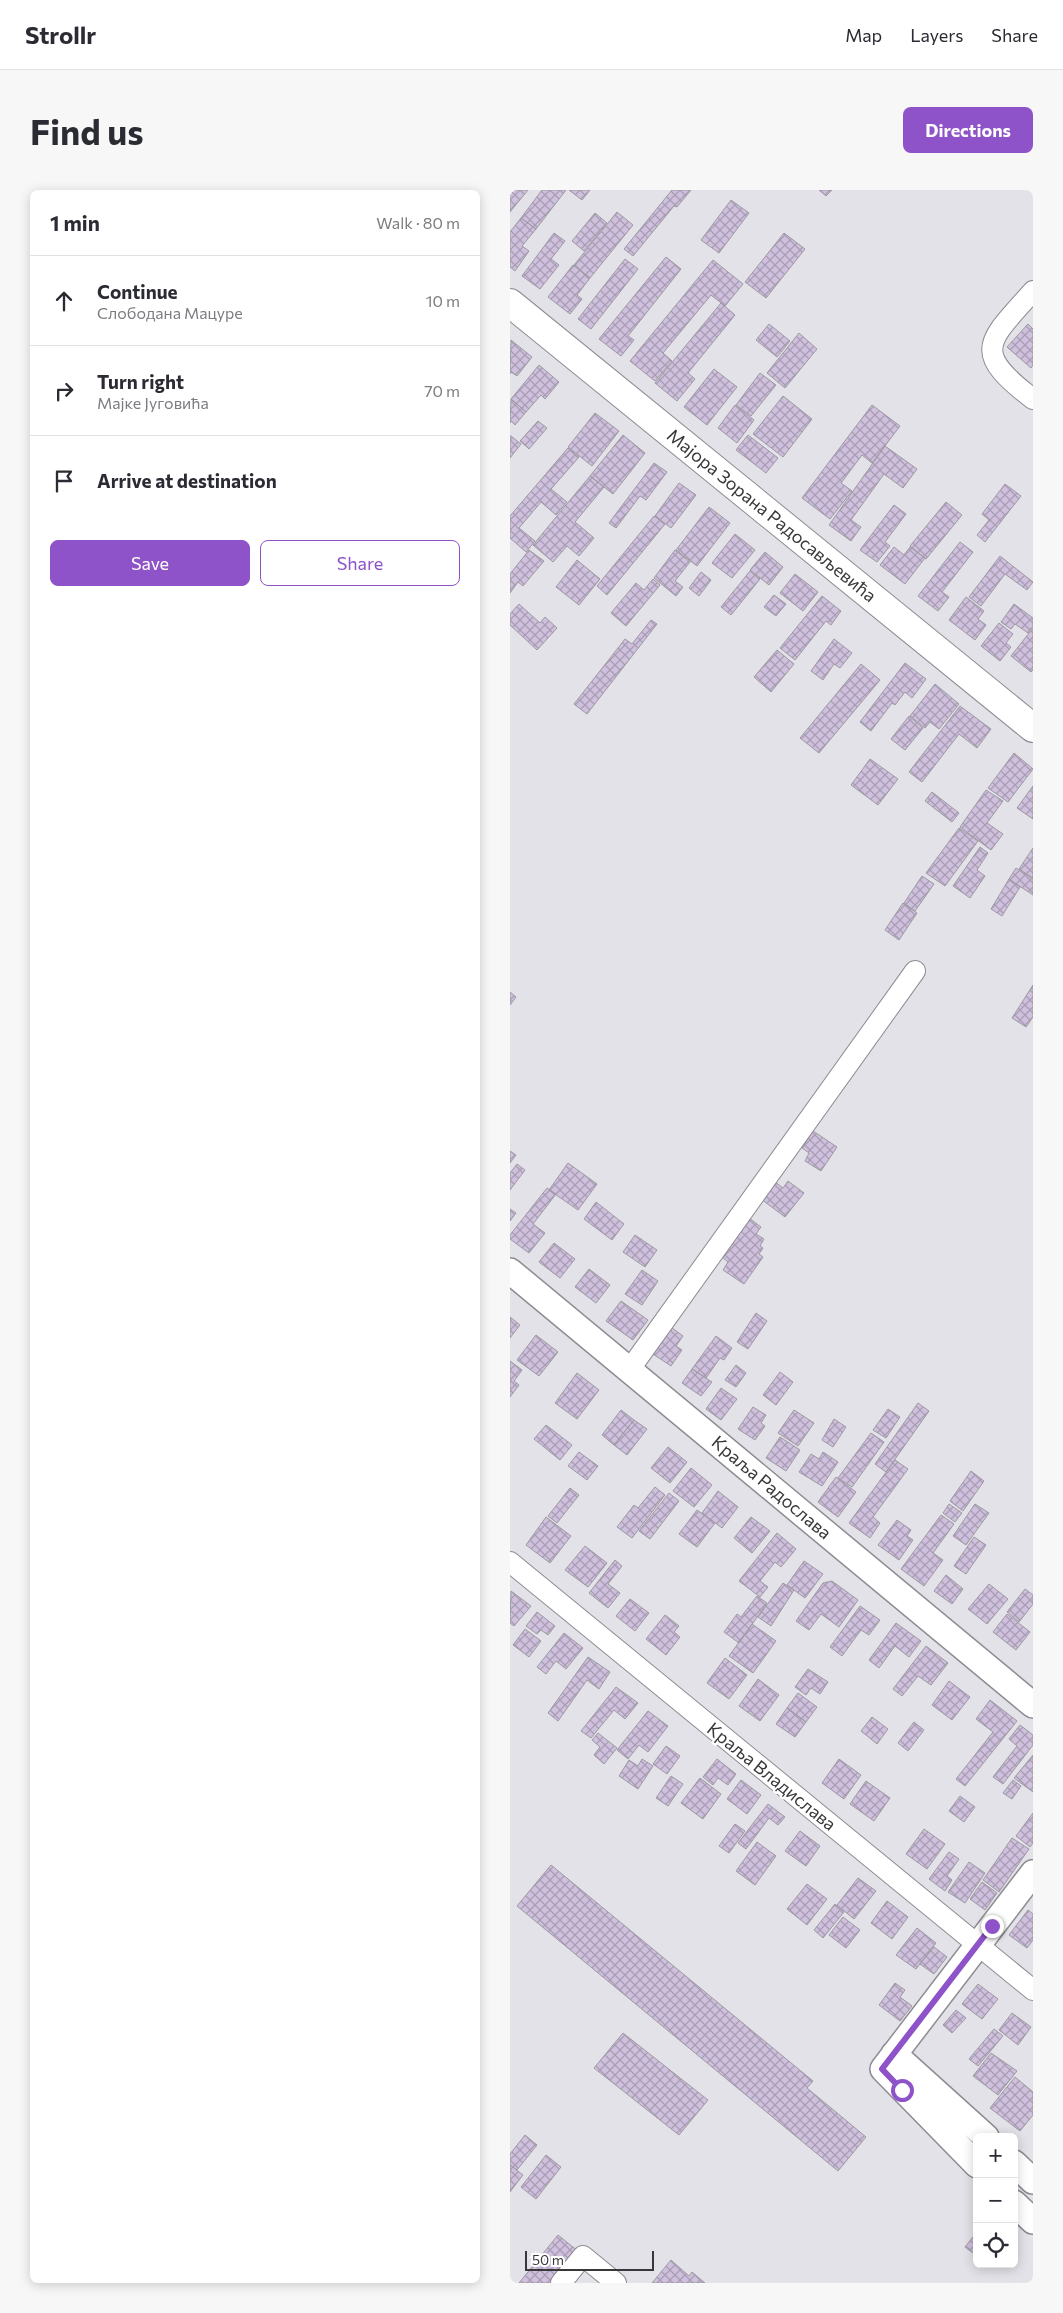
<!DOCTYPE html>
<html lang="en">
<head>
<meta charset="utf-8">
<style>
	body { margin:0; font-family:Commissioner,sans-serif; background:#f7f7f7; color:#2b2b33 }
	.controls { position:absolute; right:15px; bottom:15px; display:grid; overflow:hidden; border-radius:8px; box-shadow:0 2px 12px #0003 }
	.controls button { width:45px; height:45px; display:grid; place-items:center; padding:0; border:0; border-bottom:1px solid #e1e1e2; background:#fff; color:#2b2b33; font:25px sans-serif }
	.scale { position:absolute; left:15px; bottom:12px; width:129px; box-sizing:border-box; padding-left:5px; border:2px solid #38383a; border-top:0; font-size:14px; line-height:18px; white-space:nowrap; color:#38383a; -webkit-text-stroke:4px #fff; paint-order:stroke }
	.stop { position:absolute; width:15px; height:15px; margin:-11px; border:4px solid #8e52c9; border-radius:50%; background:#fff }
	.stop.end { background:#8e52c9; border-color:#fff; box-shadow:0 1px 5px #0008 }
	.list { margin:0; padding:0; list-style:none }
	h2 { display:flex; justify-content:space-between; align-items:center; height:65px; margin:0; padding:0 20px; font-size:21px }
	h2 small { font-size:16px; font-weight:400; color:#7c7c81 }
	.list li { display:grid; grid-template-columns:32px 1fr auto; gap:15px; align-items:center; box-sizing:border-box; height:90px; padding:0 20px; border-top:1px solid #e1e1e2 }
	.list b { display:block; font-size:19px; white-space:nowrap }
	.list p { margin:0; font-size:16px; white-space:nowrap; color:#7c7c81 }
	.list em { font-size:16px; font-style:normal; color:#7c7c81 }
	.actions { display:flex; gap:10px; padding:15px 20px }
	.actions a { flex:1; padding:11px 0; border:1px solid #8e52c9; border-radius:8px; text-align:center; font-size:18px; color:#8e52c9 }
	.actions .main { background:#8e52c9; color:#fff }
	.icon { flex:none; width:28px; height:28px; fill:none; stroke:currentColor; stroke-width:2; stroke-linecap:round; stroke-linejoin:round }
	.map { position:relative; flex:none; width:523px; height:2093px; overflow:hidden; border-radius:8px }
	header { display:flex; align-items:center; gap:30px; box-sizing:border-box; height:70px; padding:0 25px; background:#fff; border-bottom:1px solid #e1e1e2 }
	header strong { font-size:24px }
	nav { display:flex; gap:28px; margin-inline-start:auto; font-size:18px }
	.intro { display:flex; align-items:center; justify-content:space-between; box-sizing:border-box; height:120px; padding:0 30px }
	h1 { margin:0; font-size:35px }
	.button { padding:12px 22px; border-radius:8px; background:#8e52c9; color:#fff; font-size:18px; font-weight:700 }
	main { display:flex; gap:30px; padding:0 30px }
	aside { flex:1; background:#fff; border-radius:8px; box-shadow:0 2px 12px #0003 }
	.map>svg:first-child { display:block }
	.building { fill:url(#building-cross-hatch); stroke:#9d9aa0 }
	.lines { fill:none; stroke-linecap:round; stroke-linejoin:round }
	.minor-casing { stroke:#8d8c92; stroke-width:22 }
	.tertiary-casing { stroke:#8d8c92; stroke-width:28 }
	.secondary-casing { stroke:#8d8c92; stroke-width:30 }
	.minor { stroke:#fff; stroke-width:20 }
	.tertiary { stroke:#fff; stroke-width:25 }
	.secondary { stroke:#fff; stroke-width:28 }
	.route { stroke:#8e52c9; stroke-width:6 }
	.labels { text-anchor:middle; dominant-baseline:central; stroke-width:4.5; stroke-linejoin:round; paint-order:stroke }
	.street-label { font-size:18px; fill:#38383a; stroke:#fff }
</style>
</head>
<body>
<header>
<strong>Strollr</strong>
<nav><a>Map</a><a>Layers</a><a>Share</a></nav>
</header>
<div class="intro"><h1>Find us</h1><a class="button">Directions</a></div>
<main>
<aside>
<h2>1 min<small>Walk · 80 m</small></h2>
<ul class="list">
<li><svg class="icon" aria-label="ahead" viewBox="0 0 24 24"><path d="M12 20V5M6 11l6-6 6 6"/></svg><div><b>Continue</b><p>Слободана Мацуре</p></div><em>10 m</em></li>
<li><svg class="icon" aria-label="right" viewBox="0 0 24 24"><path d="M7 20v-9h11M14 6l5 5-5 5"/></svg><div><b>Turn right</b><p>Мајке Југовића</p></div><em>70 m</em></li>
<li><svg class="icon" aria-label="arrive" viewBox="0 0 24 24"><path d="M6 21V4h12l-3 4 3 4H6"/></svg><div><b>Arrive at destination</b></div></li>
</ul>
<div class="actions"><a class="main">Save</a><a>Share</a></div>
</aside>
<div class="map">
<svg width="523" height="2093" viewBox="0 0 523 2093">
	<defs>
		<pattern id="building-cross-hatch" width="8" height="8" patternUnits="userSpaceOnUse" patternTransform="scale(1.25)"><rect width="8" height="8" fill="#cfc0de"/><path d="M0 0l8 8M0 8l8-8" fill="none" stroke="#a99db5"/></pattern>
	</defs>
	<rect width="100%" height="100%" fill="#e3e2e8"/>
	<!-- building -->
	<path class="building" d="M0,0H18L0,22Z
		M32,0H56L26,39L11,28Z
		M59,0H80L72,10Z
		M162,0H181L167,17L164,16L123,66L114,59Z
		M309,0H322L316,6Z
		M221,10L239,23L209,63L191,50Z
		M107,22L123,35L80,88L64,75Z
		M85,23L97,33L74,61L62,51Z
		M11,28L26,39L12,56L19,61L5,81L0,77V42Z
		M44,43L55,51L41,69L49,75L30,99L12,86Z
		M274,43L295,59L256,108L235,92Z
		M156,67L171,79L118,146L124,150L111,166L89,149Z
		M115,69L128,79L81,139L68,129Z
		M203,70L233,94L215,116L201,105L153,163L162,171L145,191L120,171Z
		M63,75L80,88L67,105L72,109L60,124L38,107Z
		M211,113L225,125L178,183L185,189L167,211L145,193Z
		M259,134L280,151L267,167L246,150Z
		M518,134L523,139V175L521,178L497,157Z
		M289,143L307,159L275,198L257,183Z
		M1,150L22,167L7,186L1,182L0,184Z
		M29,175L49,192L35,209L31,205L16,222L1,209Z
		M204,179L227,197L197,235L174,217Z
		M250,183L266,195L241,226L226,215Z
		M273,206L302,229L273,267L243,244Z
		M1,209L16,222L5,235L1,231L0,233Z
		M225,215L244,230L227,253L208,238Z
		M362,215L390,236L362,273L352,265L331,293L342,301L320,329L292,308Z
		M85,223L109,241L82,276L58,257Z
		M28,231L37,238L19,259L10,251Z
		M113,245L135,263L103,304L80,286Z
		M238,245L268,268L256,283L226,260Z
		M1,246L11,254L0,268V246Z
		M375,256L407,279L393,298L374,284L341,330L351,337L341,351L319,335Z
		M58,258L69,267L41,299L57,312L46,325L31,312L9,338L25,351L16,362L0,348V326Z
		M144,273L157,282L136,310L130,306L106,338L99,333Z
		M80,286L94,297L65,332L84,348L69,366L57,356L43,372L23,355Z
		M169,293L186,305L161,338L145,326Z
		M495,294L511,306L475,352L467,345L479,330L472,324Z
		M436,312L452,325L416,369L400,356Z
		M384,315L396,324L375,352L380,356L367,372L350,360Z
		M199,317L220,333L187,376L166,360Z
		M144,326L155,334L97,405L87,396Z
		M225,344L245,360L222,388L202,373Z
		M450,352L463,362L432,402L439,407L428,421L408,406Z
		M384,357L394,365L400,357L415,368L395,394L370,375Z
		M19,360L34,371L13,396L8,392L0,403V384Z
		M165,360L180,372L165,391L173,397L166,406L144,388Z
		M255,362L273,377L259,395L240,380Z
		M490,366L523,392L517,400L495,384L471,416L459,407Z
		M67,370L90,389L69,415L46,397Z
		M240,381L250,389L221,425L211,417Z
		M191,382L201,390L189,406L179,398Z
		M285,384L308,402L293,421L270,403Z
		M143,389L150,395L116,436L101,423L126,393L134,400Z
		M264,405L276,414L266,426L254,417Z
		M312,406L331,421L321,435L316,431L285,470L270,458Z
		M456,407L474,421L468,429L476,435L465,450L439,430Z
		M9,414L30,433L35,427L47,438L27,460L0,435V424Z
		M504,414L523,428V436L518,443L505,434L501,439L491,432Z
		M141,430L147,434L77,524L64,514L115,449L122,454Z
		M489,433L503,444L496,453L501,457L490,471L471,456Z
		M523,438V480L521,482L501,466Z
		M324,449L342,463L330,478L324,474L313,490L301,481Z
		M267,460L284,474L261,502L244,487Z
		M395,473L416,489L402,508L395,502L385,515L382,513L361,541L350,532Z
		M351,474L370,490L309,563L290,548Z
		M425,494L449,514L429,539L420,532L415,538L400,526Z
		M450,516L481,539L467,558L449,544L412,592L399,582Z
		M399,526L413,538L395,560L381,549Z
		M504,563L523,579L498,612L478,598Z
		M360,569L388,589L368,615L341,595Z
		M523,596V629L507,618Z
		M476,600L493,611L477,633L493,644L481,660L450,637Z
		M422,602L449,623L442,632L415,611Z
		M449,638L468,651L435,696L416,683Z
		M470,657L478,663L467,680L475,686L460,708L443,696Z
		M523,658V688L509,679Z
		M506,678L523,689V705L499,689Z
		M412,686L424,694L405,721L394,713Z
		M499,689L510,697L492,726L481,719Z
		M393,713L407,723L389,750L375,740Z
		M523,795V827L516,837L502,828Z
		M0,802L6,807L0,815Z
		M303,941L327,957L311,981L295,971L299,963L292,958Z
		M0,961L6,965L0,973Z
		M58,973L87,994L68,1020L39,1000Z
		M7,974L15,980L0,1000V983Z
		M264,991L273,998L278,991L294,1003L275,1027L251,1009Z
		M37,998L46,1004L23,1034L35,1043L19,1063L0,1049V1045Z
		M86,1012L114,1034L102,1050L74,1029Z
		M0,1019L6,1023L0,1031Z
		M239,1028L251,1037L246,1044L254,1049L250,1056L253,1058L249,1064L253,1067L234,1094L213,1080L218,1072L212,1067Z
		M125,1045L147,1060L135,1077L113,1062Z
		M44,1053L65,1069L50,1088L29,1072Z
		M79,1079L100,1095L86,1113L65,1097Z
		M132,1080L148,1091L132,1115L115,1104Z
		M111,1111L138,1130L123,1150L96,1131Z
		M246,1123L257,1131L238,1159L227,1152Z
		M0,1127L10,1135L0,1148Z
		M158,1135L173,1146L166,1156L172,1160L161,1176L140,1162Z
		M26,1145L48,1162L29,1186L7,1170Z
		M206,1146L222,1158L214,1170L210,1168L196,1188L182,1179Z
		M0,1171L12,1180L4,1191L9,1195L0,1207Z
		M226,1175L236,1183L226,1197L215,1190Z
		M182,1179L202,1192L191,1206L172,1193Z
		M270,1182L283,1192L266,1215L253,1205Z
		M67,1183L89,1200L67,1229L45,1213Z
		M211,1198L227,1209L211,1230L196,1219Z
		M408,1213L419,1221L376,1282L365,1274Z
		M243,1217L256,1225L251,1233L255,1236L245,1250L228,1239Z
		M378,1219L390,1227L376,1248L363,1240Z
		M111,1220L124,1230L104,1255L92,1245Z
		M284,1220L304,1233L288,1256L268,1243Z
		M324,1229L336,1237L323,1257L312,1250Z
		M124,1230L137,1239L117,1265L104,1255Z
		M36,1235L62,1255L50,1270L24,1249Z
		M361,1243L374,1252L342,1297L328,1288Z
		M270,1247L290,1260L276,1281L256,1268Z
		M158,1257L177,1272L160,1293L141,1278Z
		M69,1262L88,1276L77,1290L58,1276Z
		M313,1262L328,1272L312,1296L289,1282L301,1264L309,1269Z
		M385,1270L398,1279L363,1327L370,1333L360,1348L339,1333Z
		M181,1278L202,1295L184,1317L163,1301Z
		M461,1281L474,1291L453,1321L440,1311Z
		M326,1287L346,1302L328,1327L308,1312Z
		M145,1297L155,1305L122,1348L107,1337L124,1315L128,1318Z
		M60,1298L69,1305L47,1333L38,1326Z
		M208,1301L228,1317L212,1338L192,1323Z
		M159,1303L169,1311L140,1349L129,1341Z
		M439,1314L452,1323L445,1332L433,1323Z
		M465,1314L479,1323L456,1355L443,1346Z
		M187,1320L205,1333L187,1357L169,1344Z
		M431,1325L444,1334L423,1363L433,1370L414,1396L391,1379Z
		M36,1327L61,1346L40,1373L16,1355Z
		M241,1327L260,1341L242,1363L224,1348Z
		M387,1330L401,1340L397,1346L403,1350L389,1370L368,1355Z
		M267,1343L286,1359L271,1377L265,1372L250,1391L258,1397L250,1407L229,1391Z
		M464,1347L476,1355L456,1384L444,1376Z
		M75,1356L97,1373L78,1397L55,1380Z
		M105,1370L112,1376L98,1394L110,1403L98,1418L79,1403Z
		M294,1371L313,1384L295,1408L277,1395Z
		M436,1385L453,1399L442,1414L424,1401Z
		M322,1391L348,1410L329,1437L311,1424L299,1440L286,1431L313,1393Z
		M273,1393L284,1400L261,1436L248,1427Z
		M479,1394L498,1409L477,1434L458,1419Z
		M515,1399L523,1405V1414L509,1432L497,1422Z
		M1,1401L21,1416L4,1436L0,1433Z
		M247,1406L257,1413L229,1453L214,1442L227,1424L231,1427Z
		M120,1409L139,1423L125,1441L106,1426Z
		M350,1416L370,1430L359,1445L351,1440L332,1466L320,1457Z
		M27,1422L45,1436L38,1445L31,1440L27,1444L16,1436Z
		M497,1424L520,1442L506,1460L483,1442Z
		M155,1425L169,1436L164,1442L170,1447L156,1465L136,1449Z
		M386,1433L411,1451L399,1467L385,1456L369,1478L359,1470Z
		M242,1434L266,1451L243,1483L219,1466Z
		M15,1439L31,1451L19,1467L3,1455Z
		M54,1443L73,1458L56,1479L46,1471L36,1484L27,1477Z
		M416,1456L438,1473L421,1495L408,1486L392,1506L383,1499Z
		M78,1467L100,1482L89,1499L77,1490L48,1531L38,1523Z
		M215,1468L237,1485L219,1509L197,1493Z
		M298,1479L318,1492L310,1504L301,1498L296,1505L285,1497Z
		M248,1489L269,1505L250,1531L229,1516Z
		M439,1491L460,1507L442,1530L422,1515Z
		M106,1497L128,1513L115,1529L104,1520L81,1548L71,1541Z
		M288,1503L307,1517L296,1532L277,1518Z
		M480,1510L507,1531L455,1596L446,1589L483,1542L466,1529Z
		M277,1518L296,1532L285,1547L266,1534Z
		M138,1521L158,1536L138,1562L129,1555L118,1569L107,1560Z
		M362,1527L378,1539L367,1554L351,1541Z
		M404,1532L414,1540L398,1561L388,1553Z
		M510,1535L523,1545V1555L493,1594L483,1587L507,1556L499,1549Z
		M88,1543L107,1558L94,1574L84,1565L90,1557L82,1550Z
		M156,1556L170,1566L157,1584L143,1574Z
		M523,1565V1602L504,1588Z
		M132,1569L143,1576L128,1599L109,1586L119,1570L128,1576Z
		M207,1569L226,1584L218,1595L208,1588L203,1595L193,1587Z
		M329,1569L351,1585L334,1609L312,1593Z
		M161,1586L173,1594L158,1616L146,1608Z
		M190,1588L211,1604L193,1629L171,1613Z
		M231,1590L251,1605L237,1624L217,1609Z
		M503,1590L511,1596L502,1609L493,1603Z
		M356,1591L380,1608L364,1631L340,1614Z
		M450,1606L465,1617L454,1632L439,1621Z
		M258,1614L275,1627L268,1635L259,1628L236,1659L228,1653Z
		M523,1623V1653L520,1657L506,1646Z
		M225,1634L235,1641L219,1663L209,1656Z
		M414,1639L435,1654L417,1679L396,1664Z
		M290,1641L310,1656L296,1676L275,1661Z
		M502,1648L519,1659L489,1702L473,1690Z
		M247,1652L266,1666L245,1695L226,1681Z
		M439,1662L449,1669L437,1686L442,1690L435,1701L419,1689Z
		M459,1672L475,1683L455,1713L438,1702Z
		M41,1675L303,1891L297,1898L356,1947L328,1981L7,1716Z
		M348,1688L366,1701L344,1729L327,1715Z
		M472,1692L487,1703L475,1720L460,1709Z
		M297,1694L317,1709L297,1735L277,1719Z
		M377,1711L398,1727L382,1749L361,1733Z
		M325,1714L334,1722L313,1748L304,1740Z
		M518,1720L523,1724V1750L517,1758L499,1745Z
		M333,1727L350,1740L336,1758L319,1745Z
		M407,1738L426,1753L406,1779L386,1765Z
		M424,1757L437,1767L424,1784L410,1774Z
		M385,1793L395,1800L390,1807L402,1816L390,1831L369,1815Z
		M468,1794L488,1809L472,1829L452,1814Z
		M446,1820L456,1828L442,1843L433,1835Z
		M502,1823L521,1837L508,1855L489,1840Z
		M484,1839L493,1846L468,1876L459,1869Z
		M113,1843L198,1910L169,1945L84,1878Z
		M481,1863L507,1881L488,1905L463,1886Z
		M505,1887L523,1902V1925L510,1941L480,1918Z
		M15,1945L27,1955L7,1980L0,1975V1964Z
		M36,1965L51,1977L26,2009L11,1997Z
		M0,1975L13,1985L0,2002Z
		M467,2042V2066L455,2057Z
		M48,2045L68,2061L42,2093H9Z
		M161,2070L179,2086L182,2082L195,2093H142Z"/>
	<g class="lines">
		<defs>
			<path id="minor" d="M523,101C478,152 460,161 523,209
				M120,1179L405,781
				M0,1372L523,1800
				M51,2093L73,2066L106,2093"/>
			<path id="tertiary" d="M0,1081L523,1515
				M384,1864L476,1947
				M504,1973L523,1991
				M467,1975L373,1879L523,1683
				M504,2013L523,2031"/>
			<path id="secondary" d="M0,113L523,538"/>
		</defs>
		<!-- minor casing -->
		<use href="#minor" class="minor-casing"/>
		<!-- tertiary casing -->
		<use href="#tertiary" class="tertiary-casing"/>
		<!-- secondary casing -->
		<use href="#secondary" class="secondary-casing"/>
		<!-- minor -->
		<use href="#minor" class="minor"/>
		<!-- tertiary -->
		<use href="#tertiary" class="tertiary"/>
		<!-- secondary -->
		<use href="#secondary" class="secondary"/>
	</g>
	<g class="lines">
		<!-- route -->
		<path class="route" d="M392,1900L372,1879L482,1736"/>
	</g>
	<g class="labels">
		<!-- street labels -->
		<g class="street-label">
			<text transform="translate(262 325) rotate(39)">Мајора Зорана Радосављевића</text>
			<text transform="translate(262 1297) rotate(40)">Краља Радослава</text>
			<text transform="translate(262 1586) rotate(39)">Краља Владислава</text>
		</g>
	</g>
</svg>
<div class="controls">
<button>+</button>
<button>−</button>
<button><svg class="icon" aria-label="locate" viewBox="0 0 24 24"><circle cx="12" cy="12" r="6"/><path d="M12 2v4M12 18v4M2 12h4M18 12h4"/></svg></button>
</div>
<div class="scale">50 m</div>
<div class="stop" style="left:392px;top:1900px"></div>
<div class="stop end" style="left:482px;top:1736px"></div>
</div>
</main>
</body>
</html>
